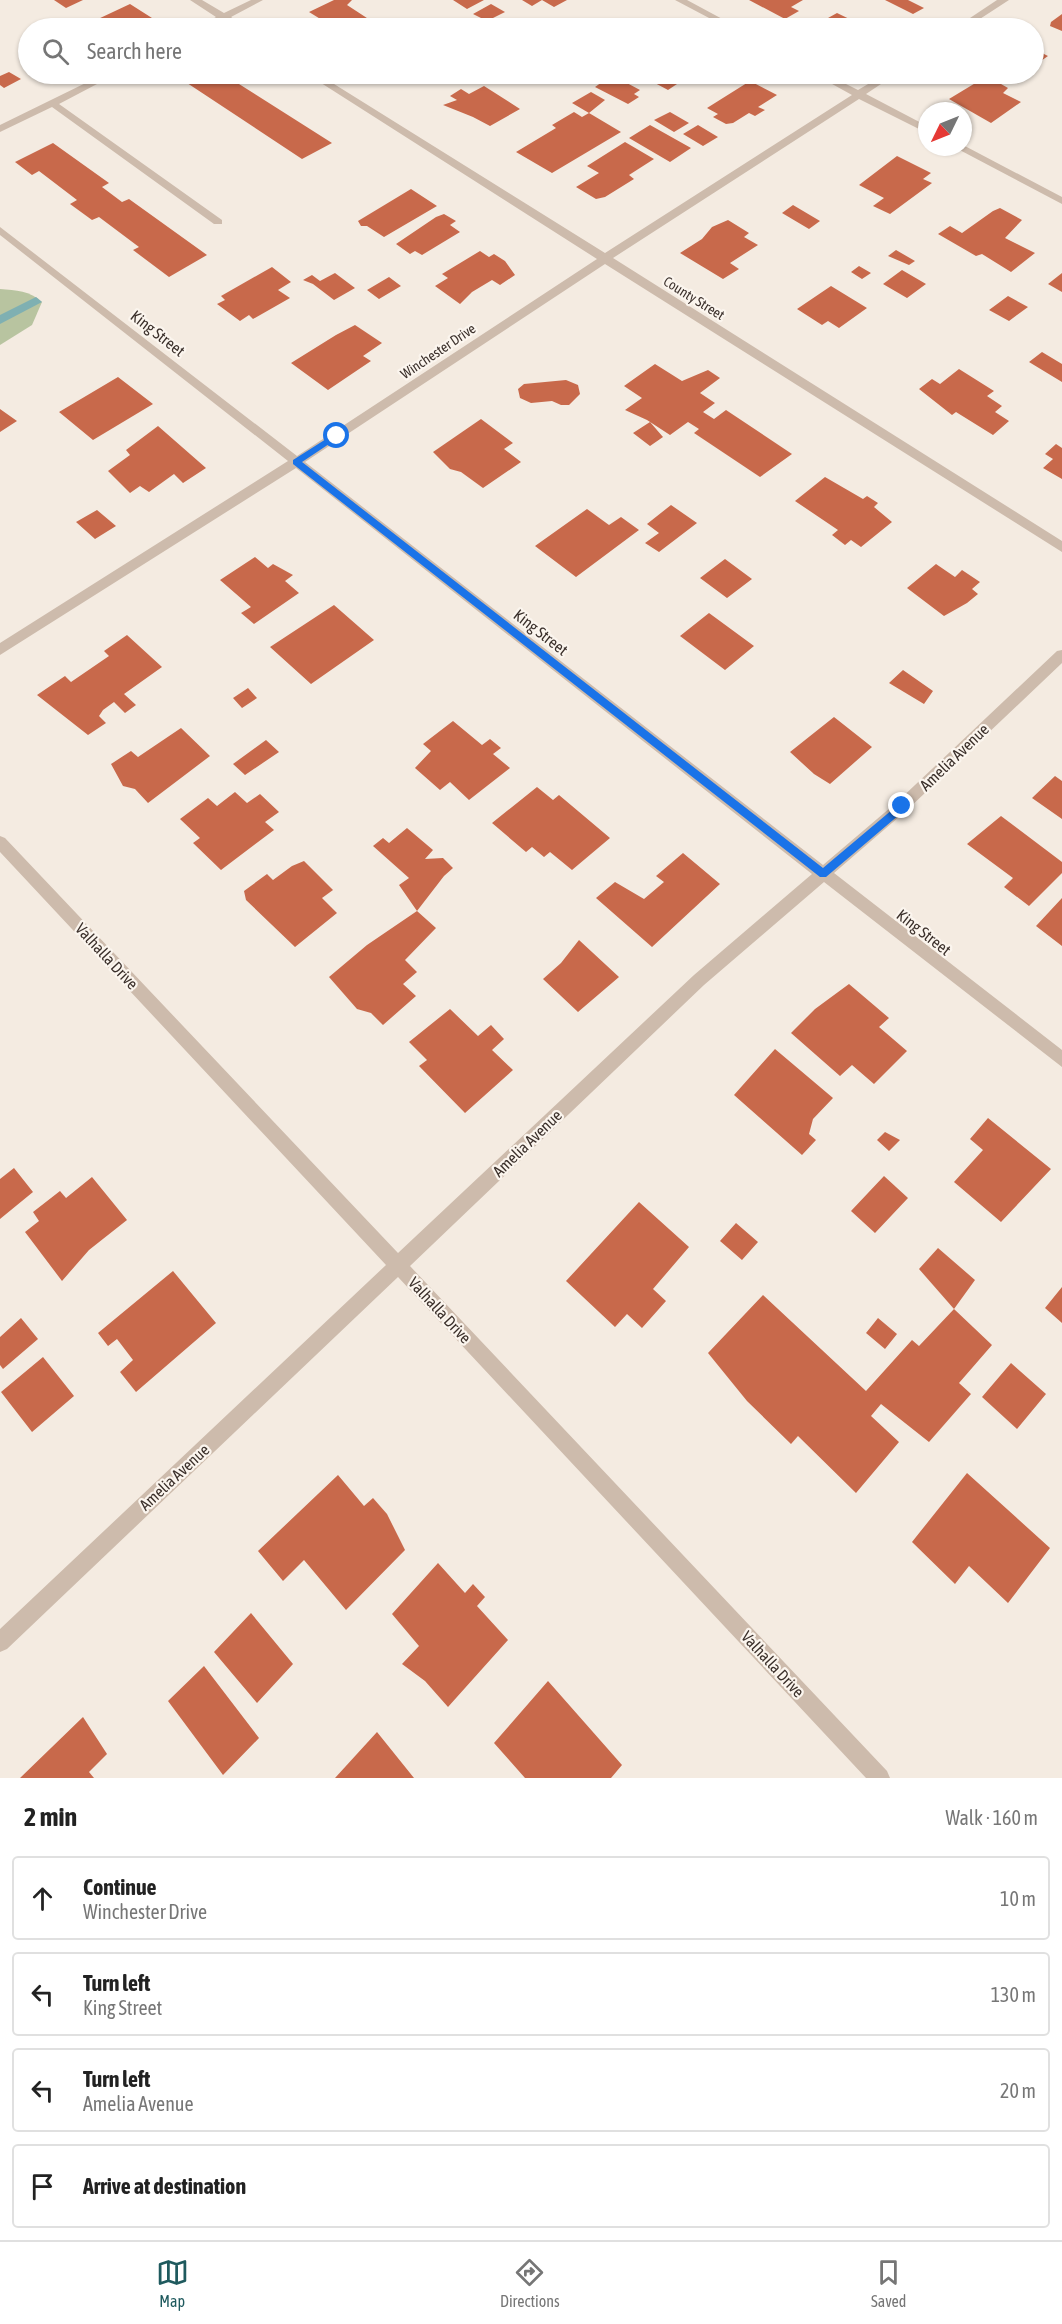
<!DOCTYPE html>
<html lang="en">
<head>
<meta charset="utf-8">
<style>
	body { margin:0; font-family:"Asap Condensed",sans-serif; background:#f6f6f6; color:#222 }
	.compass { position:absolute; left:918px; top:102px; width:54px; height:54px; border-radius:50%; background:#fff; box-shadow:0 2px 4px #0004; rotate:227deg }
	.stop { position:absolute; width:18px; height:18px; margin:-14px; border:4px solid #1a73e8; border-radius:50%; background:#fff }
	.stop.end { background:#1a73e8; border-color:#fff; box-shadow:0 2px 6px #0008 }
	.list { margin:0; padding:0; list-style:none }
	h2 { display:flex; justify-content:space-between; align-items:center; height:78px; margin:0; padding:0 24px; font-size:26px }
	h2 small { font-size:20px; font-weight:400; color:#767676 }
	.list li { display:grid; grid-template-columns:39px 1fr auto; gap:18px; align-items:center; box-sizing:border-box; height:84px; margin:0 12px 12px; padding:0 12px; border:2px solid #e0e0e0; border-radius:6px }
	.list b { display:block; font-size:22px; white-space:nowrap }
	.list p { margin:0; font-size:20px; white-space:nowrap; color:#767676 }
	.list em { font-size:20px; font-style:normal; color:#767676 }
	.icon { flex:none; width:33px; height:33px; fill:none; stroke:currentColor; stroke-width:2; stroke-linecap:round; stroke-linejoin:round }
	.map { position:relative; flex:none; width:1062px; height:1778px; overflow:hidden }
	.search { position:absolute; background:#fff; box-shadow:0 2px 4px #0004; left:18px; right:18px; top:18px; height:66px; display:flex; align-items:center; gap:15px; box-sizing:border-box; padding:0 21px; border-radius:33px; color:#767676; font-size:22px }
	.sheet { height:462px; background:#fff }
	nav { display:flex; justify-content:space-around; align-items:center; box-sizing:border-box; height:84px; border-top:2px solid #e0e0e0; background:#fff; font-size:16px; color:#767676 }
	nav a { display:grid; justify-items:center; gap:3px }
	nav .on { color:#1f5a5e }
	.map>svg:first-child { display:block }
	.green { fill:#b8c4a0 }
	.water { fill:#7fb0b2 }
	.building { fill:#c8694b }
	.lines { fill:none; stroke-linecap:round; stroke-linejoin:round }
	.minor { fill:#cdbbac; fill-rule:evenodd }
	.route { fill:#1a73e8 }
	.labels { text-anchor:middle; dominant-baseline:central; stroke-width:4.5; stroke-linejoin:round; paint-order:stroke }
	.far-street-label { font-size:14px; fill:#3b302b; stroke:#fbf5ee }
	.street-label { font-size:16px; fill:#3b302b; stroke:#fbf5ee }
</style>
</head>
<body>
<div class="map">
<svg width="1062" height="1778" viewBox="0 0 1062 1778">
	<rect width="100%" height="100%" fill="#f4ebe1"/>
	<!-- green -->
	<path class="green" d="M0,289C16,290 30,291 42,302L32,325L0,345Z"/>
	<!-- water -->
	<path class="water" d="M36,297L42,302L0,324V315Z"/>
	<!-- building -->
	<path class="building" d="M54,0H83L66,8Z
		M334,0H352L347,5L370,20L353,28H335L309,12Z
		M453,0H484L467,9Z
		M522,0H567L554,7L542,0L532,6Z
		M749,0H803L791,7L799,11L785,19Z
		M885,0H908L924,8L913,14Z
		M130,4L152,18L130,28L81,27Z
		M491,4L505,12L487,21L473,14Z
		M837,13L868,28H810Z
		M1062,14V31L1050,26L1051,22Z
		M621,18L630,23L637,19L655,28H596Z
		M1034,49L1048,56L1038,63L1034,61Z
		M9,72L21,79L4,88L0,85V76Z
		M185,74H221L232,80L237,78L243,82L239,84L332,143L302,159L178,77Z
		M400,74H429L414,83Z
		M643,74H692L668,90L640,75Z
		M612,75L640,90L634,94L639,97L628,104L595,87Z
		M987,76L1008,88L1003,93L1021,102L991,123L949,99Z
		M750,81L777,95L758,107L765,110L755,116L749,113L733,123L726,124L713,117L718,114L707,108Z
		M484,86L520,109L490,126L473,117L443,105L457,100L450,96L461,89L469,94Z
		M591,92L605,100L589,113L572,103Z
		M574,112L582,117L589,113L621,132L552,173L516,152L556,128L552,125Z
		M670,112L689,123L674,132L654,120Z
		M650,125L691,148L670,162L629,138Z
		M698,125L718,137L703,146L683,134Z
		M625,142L654,159L629,175L634,179L605,197L596,199L576,187L599,173L587,166Z
		M53,143L109,183L102,187L122,202L129,199L207,255L169,277L133,250L139,247L99,217L92,220L70,204L77,200L39,171L32,175L15,162Z
		M897,156L931,173L923,179L932,183L890,214L873,206L884,198L859,185Z
		M411,189L437,206L384,237L367,226H361L358,221Z
		M793,205L820,221L809,229L782,213Z
		M1000,208L1022,220L1005,238L1035,253L1011,272L982,254L976,256L938,234L950,226L962,233L993,211Z
		M444,214L456,221L450,225L460,232L422,255L415,251L410,254L396,244L436,217Z
		M728,220L749,233L744,237L758,245L730,263L739,269L723,279L680,253L702,239L712,227Z
		M896,250L915,261L909,265L888,256Z
		M480,251L489,257L494,254L505,261L515,275L500,285L492,280L472,292L460,304L435,286L448,278L442,274Z
		M859,266L871,273L862,279L851,272Z
		M272,267L291,282L278,290L290,298L253,319L249,315L240,321L217,304L225,300L221,296Z
		M902,270L926,284L907,298L883,284Z
		M335,273L355,288L334,300L313,284L303,280L312,275L320,281Z
		M1062,273V292L1048,284Z
		M389,277L401,286L379,299L367,290Z
		M831,286L867,308L839,328L828,321L822,325L797,309Z
		M1008,296L1028,307L1009,321L989,310Z
		M355,325L382,343L363,356L371,361L328,390L291,363L336,335Z
		M1042,352L1062,364V382L1029,362Z
		M655,364L682,381L708,370L720,378L700,393L715,403L703,412L714,419L726,410L792,454L760,477L694,433L699,429L688,422L670,435L647,420L625,410L642,398L624,386Z
		M959,369L994,391L987,396L1002,406L995,412L1009,421L993,435L956,412L952,415L919,389L932,379L940,384Z
		M118,377L153,404L93,440L59,412Z
		M566,380L578,385L580,394L569,405H561L552,401L531,403L520,398L518,389L524,384Z
		M0,409L17,421L0,432Z
		M481,419L513,443L504,449L521,462L483,488L461,472L450,469L433,452Z
		M650,422L663,437L650,446L633,433Z
		M158,426L206,468L183,483L174,474L149,492L140,486L130,493L108,471L130,455L126,450Z
		M1056,444L1062,448V479L1043,468L1053,459L1045,454Z
		M825,477L863,499L867,496L878,503L874,507L892,522L861,547L851,540L845,545L832,535L838,530L795,501Z
		M671,505L697,523L659,552L645,543L659,533L647,524Z
		M587,509L609,525L621,517L639,530L576,577L535,546Z
		M97,510L116,526L95,539L76,522Z
		M255,557L268,568L273,564L293,575L285,581L299,593L254,624L241,613L251,607L220,580Z
		M725,559L752,579L727,598L700,578Z
		M936,564L955,577L962,570L980,582L972,589L978,594L967,603L944,616L907,588Z
		M334,605L374,640L311,684L270,647Z
		M709,613L754,646L725,670L680,636Z
		M127,635L162,667L124,694L136,705L125,713L114,702L103,710L99,716L106,723L88,735L37,695L65,676L71,682L109,656L104,651Z
		M903,670L933,691L924,704L889,683Z
		M248,688L257,698L242,708L233,698Z
		M834,717L872,747L830,784L814,774L790,752Z
		M453,721L482,745L490,739L501,748L493,754L510,768L469,800L450,782L440,790L415,768L431,751L423,744Z
		M181,728L210,756L148,803L135,789L123,786L111,764L131,751L138,757Z
		M266,740L279,752L245,775L233,764Z
		M1055,776L1062,781V819L1032,798Z
		M537,787L553,800L559,795L610,838L572,870L550,852L544,857L532,847L526,852L492,823Z
		M235,792L247,803L260,794L279,812L265,822L274,830L221,870L193,843L200,838L180,819L208,798L217,806Z
		M1001,816L1062,862V873L1029,906L1004,887L1013,878L967,844Z
		M407,828L433,850L425,859L443,858L453,868L444,876L417,911L399,885L409,878L373,846L383,838L389,843Z
		M683,853L720,884L652,947L596,898L615,882L644,899L664,882L656,876Z
		M304,861L333,890L322,898L337,913L295,947L246,900L244,891L267,874L273,880L292,866Z
		M1062,898V946L1036,926Z
		M417,911L436,928L405,960L417,972L403,984L416,996L383,1025L371,1013L357,1009L329,977L367,945Z
		M579,940L619,977L578,1012L543,979L561,963Z
		M849,984L889,1018L879,1027L907,1051L874,1084L852,1065L840,1076L791,1033L815,1009Z
		M450,1009L478,1036L491,1025L504,1039L492,1050L513,1070L465,1113L419,1066L427,1060L409,1042Z
		M775,1049L833,1098L813,1119L809,1134L816,1140L802,1155L734,1095Z
		M988,1118L1051,1169L1001,1222L954,1182L983,1150L970,1139Z
		M885,1132L900,1140L889,1151L877,1140Z
		M14,1168L33,1192L0,1219V1179Z
		M884,1176L908,1198L875,1233L851,1211Z
		M92,1177L127,1220L89,1250L62,1281L25,1232L39,1221L33,1212L60,1191L66,1198Z
		M639,1202L689,1247L653,1289L666,1301L642,1328L627,1314L615,1327L566,1281Z
		M736,1223L758,1242L742,1260L720,1241Z
		M938,1248L975,1280L954,1309L919,1269Z
		M173,1271L216,1323L136,1392L120,1372L133,1360L117,1339L108,1346L98,1333Z
		M1062,1287V1323L1045,1308Z
		M763,1295L866,1391L912,1340L919,1346L954,1309L992,1345L959,1383L971,1394L929,1442L881,1404L871,1416L899,1442L856,1493L798,1436L791,1444L747,1401L708,1353Z
		M21,1318L38,1339L3,1369L0,1365V1337Z
		M878,1318L897,1334L885,1349L866,1333Z
		M43,1357L74,1396L32,1432L1,1392Z
		M1011,1363L1046,1394L1017,1429L982,1397Z
		M967,1473L1050,1548L1008,1603L969,1566L955,1584L912,1542Z
		M338,1475L364,1506L373,1498L387,1514L405,1550L346,1610L304,1560L283,1581L258,1551Z
		M438,1563L465,1593L473,1584L485,1597L477,1606L508,1640L448,1707L425,1681L402,1664L419,1646L392,1614Z
		M251,1613L293,1664L257,1703L214,1652Z
		M204,1666L259,1738L223,1775L168,1701Z
		M548,1681L622,1765L611,1778H525L494,1743Z
		M83,1717L107,1754L89,1772L94,1778H20Z
		M377,1732L414,1778H335Z"/>
	<g class="lines">
		<!-- minor -->
		<path class="minor" d="M190,0H202L224,13L251,0H263L231,17L246,28H235L223,21L209,28H197L216,17Z
			M675,0H687L739,28H728Z
			M997,0H1009L966,28H955Z
			M104,74H116L59,104L222,220V224H214L52,107L0,132V125Z
			M307,74H318L605,253L852,95L814,74H826L858,90L885,74H896L866,94L927,126V133L859,99L613,258L1062,541V552L605,264L305,462L823,865L897,802L1057,651L1062,650V663L907,810L834,873L1062,1050V1067L824,882L704,985L410,1266L887,1771L890,1778H866L398,1277L7,1649L0,1652V1629L386,1265L0,852V836L5,838L398,1253L694,975L812,874L296,468L0,655V643L288,461L0,235V227L297,456L597,259Z
			M963,145L1062,197V204L954,147H963Z"/>
	</g>
	<!-- route -->
	<path class="route" d="M334,434L341,436L302,462L823,868L899,804H906V809L826,877H820L293,464V460Z"/>
	<g class="labels">
		<!-- far-street labels -->
		<g class="far-street-label">
			<text transform="translate(694 298) rotate(32)">County Street</text>
			<text transform="translate(438 351) rotate(-34)">Winchester Drive</text>
		</g>
		<!-- street labels -->
		<g class="street-label">
			<text transform="translate(158 333) rotate(38)">King Street</text>
			<text transform="translate(541 632) rotate(38)">King Street</text>
			<text transform="translate(954 757) rotate(-44)">Amelia Avenue</text>
			<text transform="translate(924 932) rotate(38)">King Street</text>
			<text transform="translate(107 956) rotate(47)">Valhalla Drive</text>
			<text transform="translate(527 1143) rotate(-44)">Amelia Avenue</text>
			<text transform="translate(440 1310) rotate(47)">Valhalla Drive</text>
			<text transform="translate(174 1477) rotate(-43)">Amelia Avenue</text>
			<text transform="translate(773 1664) rotate(47)">Valhalla Drive</text>
		</g>
	</g>
</svg>
<svg class="compass" viewBox="-18 -18 36 36"><path d="M0-13l5 13h-10z" fill="#e53935"/><path d="M0 13l5-13h-10z" fill="#767676"/></svg>
<div class="stop" style="left:337px;top:436px"></div>
<div class="stop end" style="left:902px;top:806px"></div>
<div class="search"><svg class="icon" aria-label="search" viewBox="0 0 24 24"><circle cx="10" cy="10" r="6"/><path d="M15 15l6 6"/></svg>Search here</div>
</div>
<section class="sheet">
<h2>2 min<small>Walk · 160 m</small></h2>
<ul class="list">
<li><svg class="icon" aria-label="ahead" viewBox="0 0 24 24"><path d="M12 20V5M6 11l6-6 6 6"/></svg><div><b>Continue</b><p>Winchester Drive</p></div><em>10 m</em></li>
<li><svg class="icon" aria-label="left" viewBox="0 0 24 24"><path d="M17 20v-9H6M10 6l-5 5 5 5"/></svg><div><b>Turn left</b><p>King Street</p></div><em>130 m</em></li>
<li><svg class="icon" aria-label="left" viewBox="0 0 24 24"><path d="M17 20v-9H6M10 6l-5 5 5 5"/></svg><div><b>Turn left</b><p>Amelia Avenue</p></div><em>20 m</em></li>
<li><svg class="icon" aria-label="arrive" viewBox="0 0 24 24"><path d="M6 21V4h12l-3 4 3 4H6"/></svg><div><b>Arrive at destination</b></div></li>
</ul>
</section>
<nav>
<a class="on"><svg class="icon" aria-label="map" viewBox="0 0 24 24"><path d="M3 6l6-2 6 2 6-2v14l-6 2-6-2-6 2zM9 4v14M15 6v14"/></svg>Map</a>
<a><svg class="icon" aria-label="directions" viewBox="0 0 24 24"><path d="M12 3l9 9-9 9-9-9zM9 14v-3h6M13 9l2 2-2 2"/></svg>Directions</a>
<a><svg class="icon" aria-label="saved" viewBox="0 0 24 24"><path d="M7 4h10v16l-5-4-5 4z"/></svg>Saved</a>
</nav>
</body>
</html>
